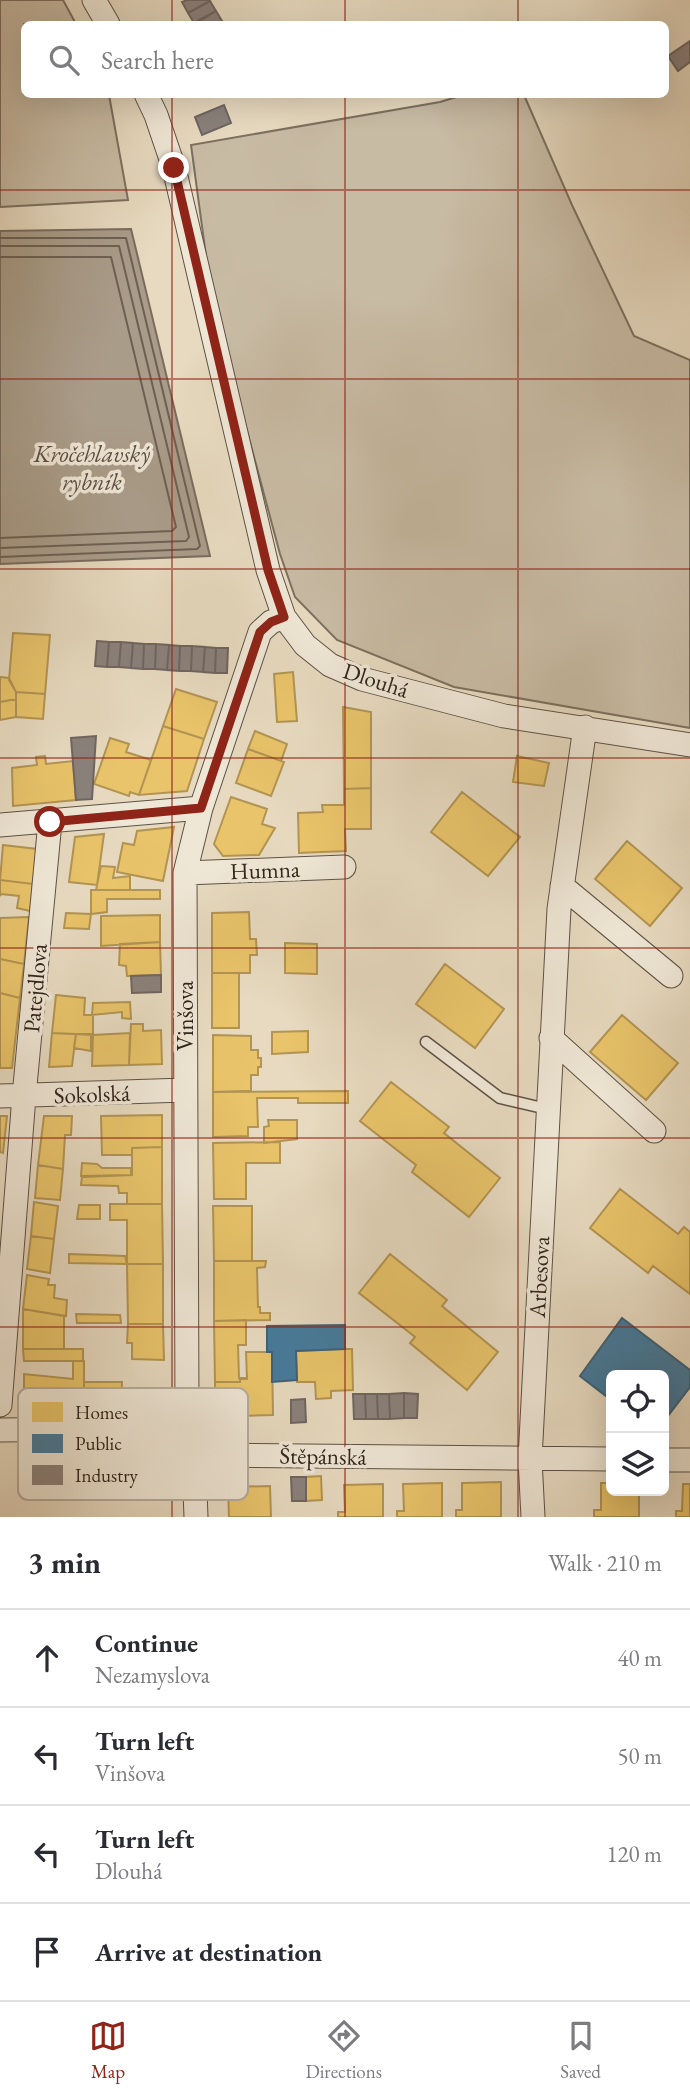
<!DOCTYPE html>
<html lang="en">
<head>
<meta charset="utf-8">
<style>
	body { margin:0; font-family:"EB Garamond",serif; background:#f7f7f7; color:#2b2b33 }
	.controls { position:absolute; right:21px; bottom:21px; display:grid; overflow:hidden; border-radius:10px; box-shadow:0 7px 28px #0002 }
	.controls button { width:63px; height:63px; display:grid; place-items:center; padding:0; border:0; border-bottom:2px solid #e1e1e2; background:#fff; color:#2b2b33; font:35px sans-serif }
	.stop { position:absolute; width:21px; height:21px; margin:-16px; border:5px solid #8f2418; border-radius:50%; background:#fff }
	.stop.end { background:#8f2418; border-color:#fff; box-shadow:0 2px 7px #0008 }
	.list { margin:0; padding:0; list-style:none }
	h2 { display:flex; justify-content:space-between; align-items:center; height:91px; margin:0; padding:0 28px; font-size:30px }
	h2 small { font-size:23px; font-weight:400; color:#7c7c81 }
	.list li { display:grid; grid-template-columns:46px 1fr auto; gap:21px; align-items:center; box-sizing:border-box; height:98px; padding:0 28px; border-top:2px solid #e1e1e2 }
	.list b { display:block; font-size:26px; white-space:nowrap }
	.list p { margin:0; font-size:23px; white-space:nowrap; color:#7c7c81 }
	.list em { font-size:23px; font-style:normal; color:#7c7c81 }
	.icon { flex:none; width:38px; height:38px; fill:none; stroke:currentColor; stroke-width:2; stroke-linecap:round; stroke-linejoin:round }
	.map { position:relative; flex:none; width:690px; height:1517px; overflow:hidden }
	.search { position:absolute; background:#fff; box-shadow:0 7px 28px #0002; left:21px; right:21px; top:21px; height:77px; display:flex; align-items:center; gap:18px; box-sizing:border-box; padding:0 24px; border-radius:10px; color:#7c7c81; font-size:26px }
	.sheet { height:483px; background:#fff }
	nav { display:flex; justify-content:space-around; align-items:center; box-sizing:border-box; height:98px; border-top:2px solid #e1e1e2; background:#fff; font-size:19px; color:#7c7c81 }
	nav a { display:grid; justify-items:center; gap:4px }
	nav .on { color:#8f2418 }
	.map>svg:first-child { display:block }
	.green { fill:#c8bba4; stroke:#7c7060; stroke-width:2 }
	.water { fill:#a99c89; stroke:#796c5e; stroke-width:2 }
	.homes { fill:#e9c46a; stroke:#b29453; stroke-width:2 }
	.public { fill:#457b9d; stroke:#3f6177; stroke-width:2 }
	.industry { fill:#8a817c; stroke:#6f6560; stroke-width:2 }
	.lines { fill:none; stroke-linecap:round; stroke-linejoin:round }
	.shore { stroke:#6d6053; stroke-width:2 }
	.lane-casing { stroke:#5e5246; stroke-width:13 }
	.street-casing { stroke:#5e5246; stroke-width:25 }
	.lane { stroke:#efe7d6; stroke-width:10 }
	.street { stroke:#efe7d6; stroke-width:23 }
	.route { stroke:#8f2418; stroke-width:9 }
	.grid { fill:none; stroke:#8f2418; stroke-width:2; stroke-opacity:0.55 }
	.labels { text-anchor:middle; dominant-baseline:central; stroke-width:7; stroke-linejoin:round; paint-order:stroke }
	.street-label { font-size:23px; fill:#31241d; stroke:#efe7d6 }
	.water-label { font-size:24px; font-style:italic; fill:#5b4e43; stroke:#efe7d6 }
	.key { fill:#efe7d6; stroke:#b6ac9e; stroke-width:2 }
	.key-label { font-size:19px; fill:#31241d }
</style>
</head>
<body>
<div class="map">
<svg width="690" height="1517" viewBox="0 0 690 1517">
	<rect width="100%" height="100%" fill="#e7dac0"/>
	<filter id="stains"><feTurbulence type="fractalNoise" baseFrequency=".00286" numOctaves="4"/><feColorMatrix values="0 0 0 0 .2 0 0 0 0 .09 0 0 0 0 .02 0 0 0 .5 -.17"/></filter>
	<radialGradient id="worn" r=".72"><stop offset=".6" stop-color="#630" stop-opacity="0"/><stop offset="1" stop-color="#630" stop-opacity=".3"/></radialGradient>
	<!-- green -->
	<path class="green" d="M0,0H63L76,24H24V94L109,95L128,200L0,207Z
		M463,95H524L572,205L634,336L690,360V728L454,687L337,640L295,597L280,554L212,300L191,145L440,102Z"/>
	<!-- water -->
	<path class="water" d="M131,229L210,556L0,564V231Z"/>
	<!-- homes -->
	<path class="homes" d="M13,633L50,635L45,694L16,692L9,680Z
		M293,672L297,721L277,722L274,674Z
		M0,677L9,678L16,692V699L0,702Z
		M176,689L217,702L204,739L163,726Z
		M16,692L45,694L43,719L16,717Z
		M16,699V717L0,720V702Z
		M343,707L371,712V788L344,789Z
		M163,726L204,739L187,791L139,795Z
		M255,731L287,744L281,761L248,749Z
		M110,738L129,744L126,752L151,760L139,795L130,792L129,796L94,784Z
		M248,749L284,762L271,796L236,783Z
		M45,756L46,764L73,761L76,800L13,806L12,768L37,765L36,757Z
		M517,756L549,763L544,786L513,782Z
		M371,788V829H345L346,851L299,853L298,813L323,812L322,805H344V789Z
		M462,792L520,837L488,876L431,832Z
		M231,797L267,809L262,824L275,828L259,855L223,856L214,844Z
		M174,827L163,881L117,872L123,843L134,845L137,831Z
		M104,834L97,885L69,882L75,837Z
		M627,841L682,888L650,926L595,879Z
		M3,845L37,849L33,884L0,880Z
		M101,866L115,867L113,878L130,876V890H96Z
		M0,880L33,884L30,911L17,908L19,896L1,894L0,896Z
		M91,890H160V899H107V912L91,914Z
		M249,912L250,939H256L257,955H250V973H212V913Z
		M66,913L91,914L89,929L64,928Z
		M160,915V942L101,946V916Z
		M29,917L24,964L0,959V918Z
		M160,942L161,975L127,976L126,966L119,965L120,944Z
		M285,943L317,944V974L285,973Z
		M0,959L24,964L20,998L0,993Z
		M445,964L504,1009L475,1048L416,1004Z
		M212,973H239V1028H212Z
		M0,993L20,998L12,1068H0Z
		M56,995L85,998L84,1015H93V1035L52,1033Z
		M130,1002L131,1019L122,1018V1012L92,1015L93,1003Z
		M622,1015L678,1063L646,1100L590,1052Z
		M131,1024H143V1031L161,1030L162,1064L129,1065Z
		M308,1031V1052L272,1054V1032Z
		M52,1033L76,1034L72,1066L49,1067Z
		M130,1033L129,1065L92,1066L93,1035Z
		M76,1034H91V1051L74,1048Z
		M213,1035L251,1036V1050H258V1058H261V1067H258V1075H251V1091L213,1092Z
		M391,1082L449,1127L444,1133L500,1178L469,1217L412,1172L416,1165L360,1121Z
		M348,1091V1103H298V1098H257L258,1127H248V1136L213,1137V1092Z
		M162,1115V1147L132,1148V1155H102L101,1116Z
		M0,1116H7L3,1153L0,1152Z
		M44,1116H72L71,1135H65L63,1169L38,1165Z
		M268,1120H297V1139L264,1143V1127L269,1126Z
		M280,1142V1163H246V1199H214L213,1143Z
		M162,1147V1204H127V1193H119L118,1186L81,1185L82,1177L132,1175V1148Z
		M82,1163L97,1164L102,1168H131V1175L81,1176Z
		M38,1165L63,1169L60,1200L35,1198Z
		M620,1189L678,1234L684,1227L690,1232V1294L653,1266L648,1273L590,1228Z
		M34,1202L58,1206L54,1239L31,1236Z
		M110,1204H162L163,1264H127V1220H110Z
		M79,1205H100V1219H77Z
		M213,1206H252V1261H214Z
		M31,1236L54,1239L50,1273L27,1269Z
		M69,1254L125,1256L127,1264L69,1263Z
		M390,1254L447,1300L442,1306L498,1352L467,1390L410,1343L415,1337L359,1293Z
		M214,1261H266L265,1267L257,1268L258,1307H260V1313H270V1320L214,1321Z
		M127,1264H163V1324H128Z
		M27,1275L49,1279L48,1285H55L54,1298L67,1300L66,1316L23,1309Z
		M23,1309L64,1316V1349H23Z
		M76,1314L120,1315L121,1323H77Z
		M246,1320V1345H238L239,1378L247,1377V1379H240V1382H215L214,1321Z
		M128,1324H163L164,1360L132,1359V1343H127Z
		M23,1349H83V1361H24Z
		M340,1349H352L353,1390L331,1391V1398L316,1399L315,1382H297L296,1351Z
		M246,1352H272L273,1415L240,1416V1425L215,1423V1382H240V1379H247Z
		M73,1361H84V1416L24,1417V1374L73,1379Z
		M84,1382H122L121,1415L84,1416Z
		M321,1476L322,1500L306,1501V1477Z
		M501,1482V1517H456V1510H462V1483Z
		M442,1483V1517H397V1511H404L403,1484Z
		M601,1483H611V1491H639V1517H594V1510H601Z
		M383,1484V1517H338V1512H345L344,1485Z
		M683,1484H690V1517H676V1511H682Z
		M270,1486L271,1517H229L228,1487Z"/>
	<!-- public -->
	<path class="public" d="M622,1318L690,1370V1387L664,1421V1375H611V1400L580,1376Z
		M345,1325V1349L296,1351L297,1380L272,1382V1352H267V1326Z"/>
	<!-- industry -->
	<path class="industry" d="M187,0H209L210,1L188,13L182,2Z
		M210,1L216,11L194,23L188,13Z
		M216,11L222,21L217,24H195Z
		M690,41V62L678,71L668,56Z
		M224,105L231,123L202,135L195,117Z
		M97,641L109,642L107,667L95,666Z
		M109,642H121L119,667H107Z
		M121,642L133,643L131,668L119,667Z
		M133,643L144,644L143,669L131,668Z
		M144,644H156L155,669H143Z
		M156,644L169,645L167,670L155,669Z
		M169,645L180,646L179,671L167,670Z
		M180,646H192L191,671H179Z
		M192,646L205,647L203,672L191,671Z
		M205,647L216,648L215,673L203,672Z
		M216,648H228L227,673H215Z
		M96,736L92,799L76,800L71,738Z
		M161,975V992L132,993L131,976Z
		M404,1393L418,1394L417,1418H404Z
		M404,1393V1418L390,1419L389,1394Z
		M353,1394H365L366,1419H354Z
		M365,1394H377L378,1419H366Z
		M377,1394H389L390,1419H378Z
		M305,1399L306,1422L291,1423V1400Z
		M291,1477H306V1501H292Z"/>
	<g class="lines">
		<!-- shore -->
		<path class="shore" d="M0,238H126L200,546L197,549L0,557
			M0,246H119L189,537L186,541L0,548
			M0,257H111L176,527L172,531L0,538"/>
		<defs>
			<path id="lane" d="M426,1042L500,1098L547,1109"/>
			<path id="street" d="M94,0L108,24
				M146,94L156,115L174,168L268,570L284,617L305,645L330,665L362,679L504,716L690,745
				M0,825L201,808
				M185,873L344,867
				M562,886L671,976
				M551,1038L654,1131
				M0,1096L185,1090
				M0,1405L24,1096L50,822
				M0,1430L167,1428L193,1439L213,1455L611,1459
				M664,1460H690
				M196,1517L193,1439L187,1408L185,873L201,808L260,632L271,622L284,617
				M533,1517L530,1459L559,909L585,727"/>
		</defs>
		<!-- lane casing -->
		<use href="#lane" class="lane-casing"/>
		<!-- street casing -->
		<use href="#street" class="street-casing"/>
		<!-- lane -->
		<use href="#lane" class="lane"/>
		<!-- street -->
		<use href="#street" class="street"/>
	</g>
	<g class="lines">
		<!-- route -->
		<path class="route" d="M50,822L201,808L260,632L271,622L284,617L268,570L174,168"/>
	</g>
	<!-- grid -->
	<path class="grid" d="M172,0V24M345,0V24M518,0V24M172,94V1517M345,94V1517M518,94V1517M0,190H690M0,379H690M0,569H690M0,758H690M0,948H690M0,1138H690M0,1327H690"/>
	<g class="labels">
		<!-- street labels -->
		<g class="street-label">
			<text transform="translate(376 680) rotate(18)">Dlouhá</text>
			<text transform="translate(265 870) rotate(-2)">Humna</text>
			<text transform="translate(35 988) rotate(-85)">Patejdlova</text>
			<text transform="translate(185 1016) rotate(-90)">Vinšova</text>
			<text transform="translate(92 1094) rotate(-2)">Sokolská</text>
			<text transform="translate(539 1277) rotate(-87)">Arbesova</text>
			<text transform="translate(323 1456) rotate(1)">Štěpánská</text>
		</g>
		<!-- water labels -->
		<g class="water-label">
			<text x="92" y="453">Kročehlavský<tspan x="92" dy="28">rybník</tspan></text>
		</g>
	</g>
	<!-- legend -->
	<rect x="18" y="1388" width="230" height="112" rx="10" class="key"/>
	<rect x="32" y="1402" width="31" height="20" fill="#e9c46a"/>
	<rect x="32" y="1434" width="31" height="19" fill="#457b9d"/>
	<rect x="32" y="1465" width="31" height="20" fill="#8a817c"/>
	<g class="key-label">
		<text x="75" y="1419">Homes</text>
		<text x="75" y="1450">Public</text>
		<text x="75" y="1482">Industry</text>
	</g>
	<rect width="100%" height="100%" filter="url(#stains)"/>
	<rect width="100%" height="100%" fill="url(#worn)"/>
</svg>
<div class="controls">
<button><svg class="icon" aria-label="locate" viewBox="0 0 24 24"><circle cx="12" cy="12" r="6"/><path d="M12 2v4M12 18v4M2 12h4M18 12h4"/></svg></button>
<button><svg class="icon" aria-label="layers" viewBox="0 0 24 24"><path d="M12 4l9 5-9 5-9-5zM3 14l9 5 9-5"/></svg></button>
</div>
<div class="stop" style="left:50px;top:822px"></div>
<div class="stop end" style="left:174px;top:168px"></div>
<div class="search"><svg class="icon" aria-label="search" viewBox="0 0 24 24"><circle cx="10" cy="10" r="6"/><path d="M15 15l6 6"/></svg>Search here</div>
</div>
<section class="sheet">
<h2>3 min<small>Walk · 210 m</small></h2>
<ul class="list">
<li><svg class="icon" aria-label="ahead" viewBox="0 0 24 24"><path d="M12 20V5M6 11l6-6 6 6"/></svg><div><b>Continue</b><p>Nezamyslova</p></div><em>40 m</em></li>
<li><svg class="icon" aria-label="left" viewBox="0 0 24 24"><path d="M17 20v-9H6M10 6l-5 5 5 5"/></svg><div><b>Turn left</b><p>Vinšova</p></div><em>50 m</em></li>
<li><svg class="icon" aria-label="left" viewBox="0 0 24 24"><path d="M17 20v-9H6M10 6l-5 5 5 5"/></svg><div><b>Turn left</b><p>Dlouhá</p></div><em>120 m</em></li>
<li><svg class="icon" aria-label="arrive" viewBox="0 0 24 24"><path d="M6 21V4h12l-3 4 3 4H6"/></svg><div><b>Arrive at destination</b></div></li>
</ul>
</section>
<nav>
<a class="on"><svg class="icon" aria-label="map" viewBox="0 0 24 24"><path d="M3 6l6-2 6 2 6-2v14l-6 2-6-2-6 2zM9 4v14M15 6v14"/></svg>Map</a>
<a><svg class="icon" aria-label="directions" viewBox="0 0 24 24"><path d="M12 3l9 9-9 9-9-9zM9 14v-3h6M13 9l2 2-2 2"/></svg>Directions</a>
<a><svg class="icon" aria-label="saved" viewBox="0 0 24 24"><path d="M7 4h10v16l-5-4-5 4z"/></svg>Saved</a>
</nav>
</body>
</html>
